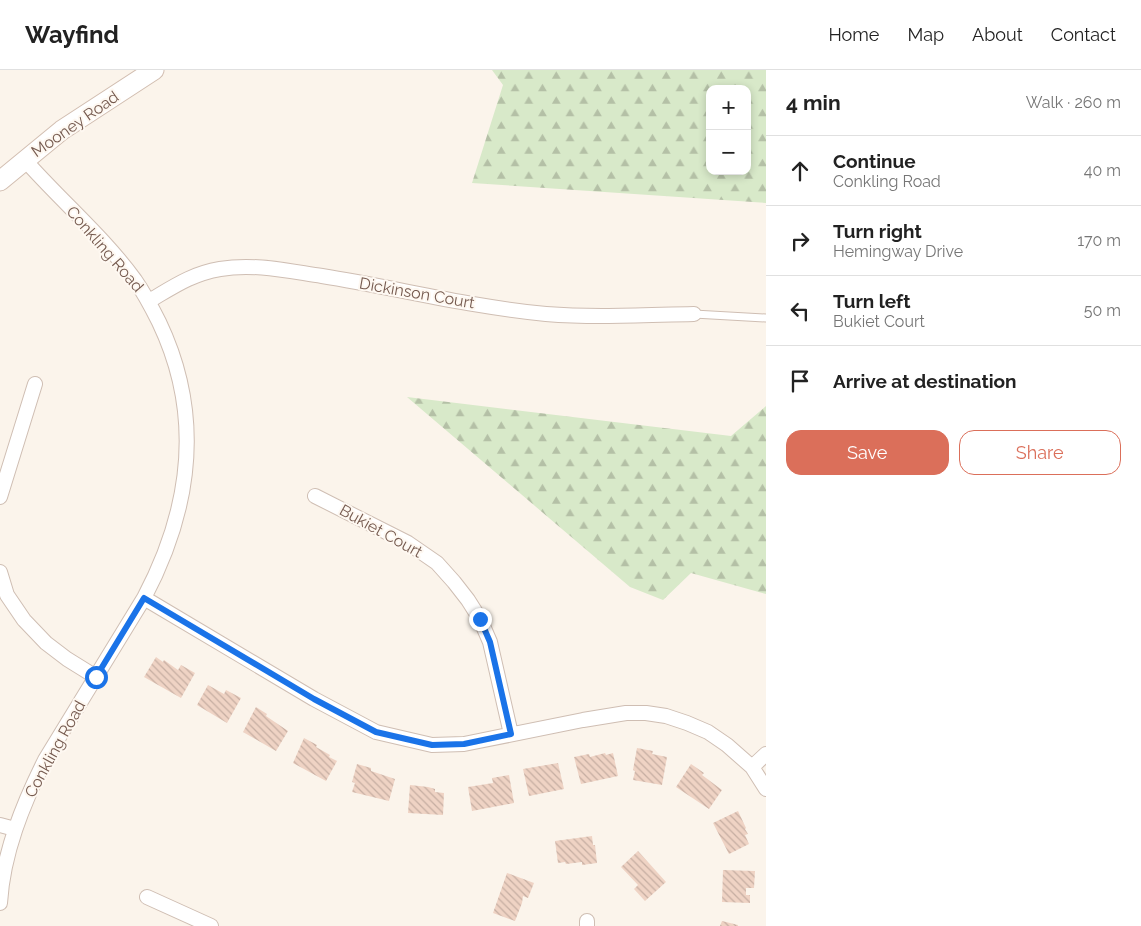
<!DOCTYPE html>
<html lang="en">
<head>
<meta charset="utf-8">
<style>
	body { margin:0; font-family:Raleway,sans-serif; background:#f2f2f2; color:#222 }
	.controls { position:absolute; right:15px; top:15px; display:grid; overflow:hidden; border-radius:10px; box-shadow:0 2px 8px #0003 }
	.controls button { width:45px; height:45px; display:grid; place-items:center; padding:0; border:0; border-bottom:1px solid #e0e0e0; background:#fff; color:#222; font:25px sans-serif }
	.stop { position:absolute; width:15px; height:15px; margin:-11px; border:4px solid #1a73e8; border-radius:50%; background:#fff }
	.stop.end { background:#1a73e8; border-color:#fff; box-shadow:0 1px 5px #0008 }
	.list { margin:0; padding:0; list-style:none }
	h2 { display:flex; justify-content:space-between; align-items:center; height:65px; margin:0; padding:0 20px; font-size:21px }
	h2 small { font-size:16px; font-weight:400; color:#767676 }
	.list li { display:grid; grid-template-columns:32px 1fr auto; gap:15px; align-items:center; box-sizing:border-box; height:70px; padding:0 20px; border-top:1px solid #e0e0e0 }
	.list b { display:block; font-size:19px; white-space:nowrap }
	.list p { margin:0; font-size:16px; white-space:nowrap; color:#767676 }
	.list em { font-size:16px; font-style:normal; color:#767676 }
	.actions { display:flex; gap:10px; padding:15px 20px }
	.actions a { flex:1; padding:11px 0; border:1px solid #db6f5a; border-radius:15px; text-align:center; font-size:18px; color:#db6f5a }
	.actions .main { background:#db6f5a; color:#fff }
	.icon { flex:none; width:28px; height:28px; fill:none; stroke:currentColor; stroke-width:2; stroke-linecap:round; stroke-linejoin:round }
	.map { position:relative; flex:none; width:766px; height:856px; overflow:hidden }
	header { display:flex; align-items:center; gap:30px; box-sizing:border-box; height:70px; padding:0 25px; background:#fff; border-bottom:1px solid #e0e0e0 }
	header strong { font-size:24px }
	nav { display:flex; gap:28px; margin-inline-start:auto; font-size:18px }
	main { display:flex }
	aside { flex:1; background:#fff }
	.map>svg:first-child { display:block }
	.forest { fill:url(#forest-firs); fill-rule:evenodd }
	.building { fill:url(#building-back-hatch) }
	.lines { fill:none; stroke-linecap:round; stroke-linejoin:round }
	.lane-casing { stroke:#cfbeb3; stroke-width:9 }
	.street-casing { stroke:#cfbeb3; stroke-width:16 }
	.secondary-casing { stroke:#d2beb1; stroke-width:21 }
	.lane { stroke:#fff; stroke-width:7 }
	.street { stroke:#fff; stroke-width:14 }
	.secondary { stroke:#fff; stroke-width:19 }
	.route { stroke:#1a73e8; stroke-width:6 }
	.labels { text-anchor:middle; dominant-baseline:central; stroke-width:4; stroke-linejoin:round; paint-order:stroke }
	.street-label { font-size:16px; fill:#755a4f; stroke:#fef8f1 }
</style>
</head>
<body>
<header>
<strong>Wayfind</strong>
<nav><a>Home</a><a>Map</a><a>About</a><a>Contact</a></nav>
</header>
<main>
<div class="map">
<svg width="766" height="856" viewBox="0 0 766 856">
	<defs>
		<pattern id="forest-firs" width="22" height="20" patternUnits="userSpaceOnUse" patternTransform="scale(1.25)"><rect width="22" height="20" fill="#d8e9c9"/><path d="M5 1l3.5 6h-7zM16 11l3.5 6h-7z" fill="#b4c0a6"/></pattern>
		<pattern id="building-back-hatch" width="6" height="6" patternUnits="userSpaceOnUse" patternTransform="scale(1.25)"><rect width="6" height="6" fill="#efd3c4"/><path d="M-1 5l2 2M0 0l6 6M5-1l2 2" fill="none" stroke="#c6aea2"/></pattern>
	</defs>
	<rect width="100%" height="100%" fill="#fbf4eb"/>
	<!-- forest -->
	<path class="forest" d="M492,0H766V133L472,113L503,15ZM710,19H747V101H710Z
		M407,327L731,366L766,336V524L691,503L663,530L630,517Z"/>
	<!-- building -->
	<path class="building" d="M156,587L163,592L164,590L178,600L181,595L195,603L181,628L144,607Z
		M208,615L224,624L226,620L241,628L227,653L197,635Z
		M256,637L267,644L266,646L288,661L276,681L243,662Z
		M304,668L317,675L316,677L330,685L329,687L337,691L326,711L293,693Z
		M637,678L653,681L652,684L667,687L662,715L633,710L635,701L633,700Z
		M605,683L606,685L613,683L618,706L581,714L574,687L589,684L590,687Z
		M558,693L564,719L529,726L523,699Z
		M357,694L371,698V701L395,709L389,731L352,722L355,713L352,712Z
		M691,694L704,703L702,705L722,720L709,739L676,717Z
		M509,705L514,733L472,741L468,717L493,713L492,708Z
		M410,715L428,717L435,719V722L444,723L443,745L408,743Z
		M738,741L746,758L745,759L748,764L745,765L749,774L729,784L713,753Z
		M592,766L593,775H595L597,793L582,795V792L566,794L565,792L558,793L555,771Z
		M638,781L666,812L645,831L634,819L638,815L621,797Z
		M723,800L755,801L754,818H746V825H750V833L722,832Z
		M507,803L534,813L528,828L523,826L522,833L515,851L493,843Z
		M722,851L738,855V856H720Z"/>
	<g class="lines">
		<defs>
			<path id="lane" d="M694,244L766,248"/>
			<path id="street" d="M149,231C173,217 191,204 220,199C254,193 288,201 322,206C397,218 471,237 546,244C595,248 645,245 694,244
				M315,426L408,473L437,493L454,512L468,530L480,549L490,572L511,664
				M0,427L35,314
				M0,502L7,525L24,550L46,573L67,589L96,607
				M144,528L314,629L376,662L432,675L464,674L583,650L626,643H646L666,646L687,653L708,662L727,675L752,697L766,719
				M752,697L766,684
				M0,755L15,759
				M147,827L211,856
				M0,833C3,783 23,734 45,690L144,528C191,439 204,346 159,252C152,238 144,223 135,210C103,166 60,130 24,89
				M587,851V856"/>
			<path id="secondary" d="M0,111L62,60L154,0"/>
		</defs>
		<!-- lane casing -->
		<use href="#lane" class="lane-casing"/>
		<!-- street casing -->
		<use href="#street" class="street-casing"/>
		<!-- secondary casing -->
		<use href="#secondary" class="secondary-casing"/>
		<!-- lane -->
		<use href="#lane" class="lane"/>
		<!-- street -->
		<use href="#street" class="street"/>
		<!-- secondary -->
		<use href="#secondary" class="secondary"/>
	</g>
	<g class="lines">
		<!-- route -->
		<path class="route" d="M96,607L144,528L314,629L376,662L432,675L464,674L511,664L490,572L480,549"/>
	</g>
	<g class="labels">
		<!-- street labels -->
		<g class="street-label">
			<text transform="translate(75 54) rotate(-35)">Mooney Road</text>
			<text transform="translate(105 179) rotate(49)">Conkling Road</text>
			<text transform="translate(417 223) rotate(10)">Dickinson Court</text>
			<text transform="translate(381 461) rotate(29)">Bukiet Court</text>
			<text transform="translate(55 679) rotate(-61)">Conkling Road</text>
		</g>
	</g>
</svg>
<div class="controls">
<button>+</button>
<button>−</button>
</div>
<div class="stop" style="left:96px;top:607px"></div>
<div class="stop end" style="left:480px;top:549px"></div>
</div>
<aside>
<h2>4 min<small>Walk · 260 m</small></h2>
<ul class="list">
<li><svg class="icon" aria-label="ahead" viewBox="0 0 24 24"><path d="M12 20V5M6 11l6-6 6 6"/></svg><div><b>Continue</b><p>Conkling Road</p></div><em>40 m</em></li>
<li><svg class="icon" aria-label="right" viewBox="0 0 24 24"><path d="M7 20v-9h11M14 6l5 5-5 5"/></svg><div><b>Turn right</b><p>Hemingway Drive</p></div><em>170 m</em></li>
<li><svg class="icon" aria-label="left" viewBox="0 0 24 24"><path d="M17 20v-9H6M10 6l-5 5 5 5"/></svg><div><b>Turn left</b><p>Bukiet Court</p></div><em>50 m</em></li>
<li><svg class="icon" aria-label="arrive" viewBox="0 0 24 24"><path d="M6 21V4h12l-3 4 3 4H6"/></svg><div><b>Arrive at destination</b></div></li>
</ul>
<div class="actions"><a class="main">Save</a><a>Share</a></div>
</aside>
</main>
</body>
</html>
